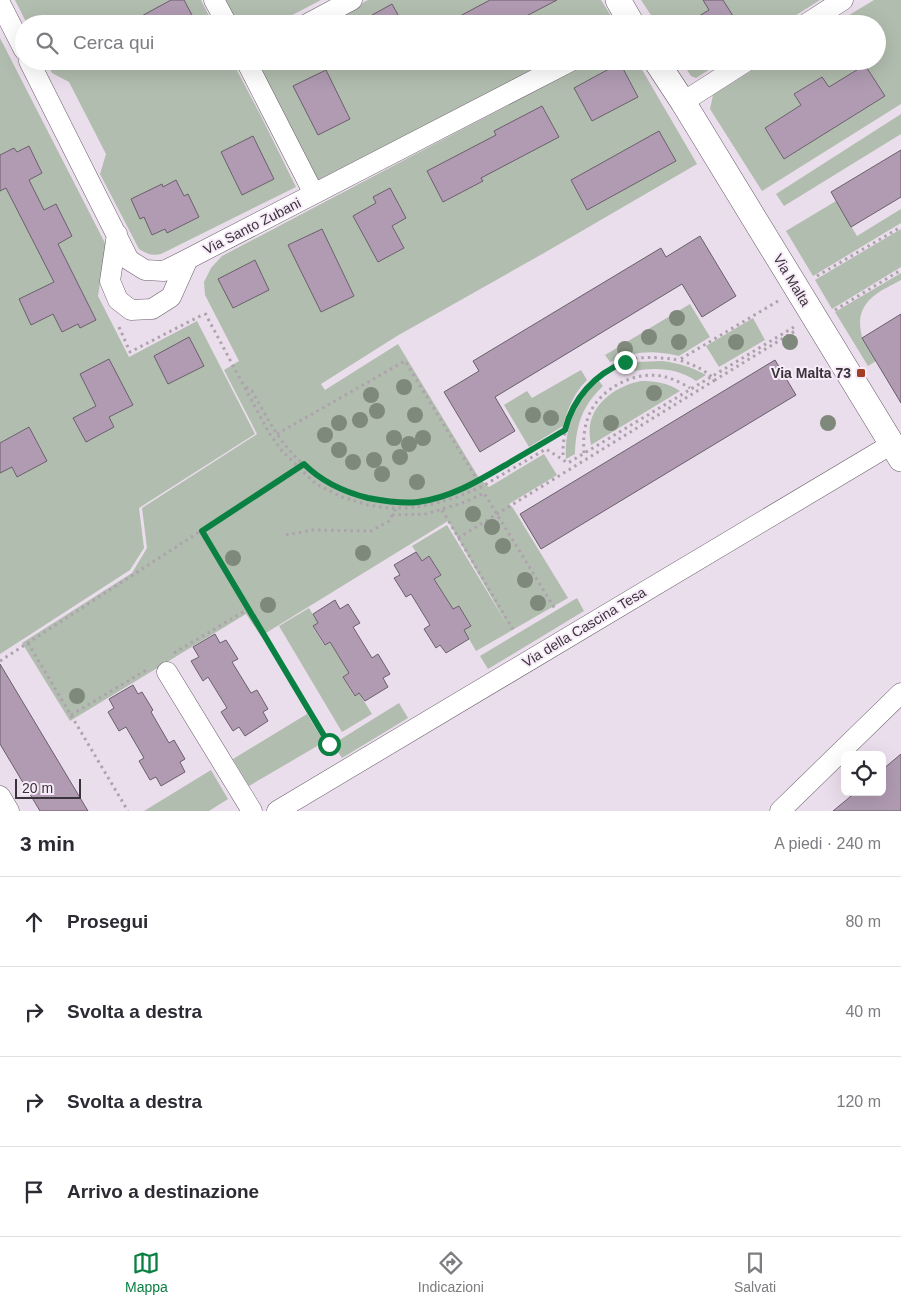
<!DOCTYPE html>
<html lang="it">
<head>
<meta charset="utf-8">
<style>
	body { margin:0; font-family:Helvetica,sans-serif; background:#f2f2f3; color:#2b2b33 }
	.controls { position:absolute; right:15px; bottom:15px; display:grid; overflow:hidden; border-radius:8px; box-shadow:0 5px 20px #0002 }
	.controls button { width:45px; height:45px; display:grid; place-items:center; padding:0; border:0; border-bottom:1px solid #e1e1e2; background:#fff; color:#2b2b33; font:25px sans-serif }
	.scale { position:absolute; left:15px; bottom:12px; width:66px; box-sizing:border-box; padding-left:5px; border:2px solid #393439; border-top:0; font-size:14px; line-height:18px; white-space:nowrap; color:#393439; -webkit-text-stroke:4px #f8ebf9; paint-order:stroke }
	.stop { position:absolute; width:15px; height:15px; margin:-11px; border:4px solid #0b8043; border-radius:50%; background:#fff }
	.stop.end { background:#0b8043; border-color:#fff; box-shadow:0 1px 5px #0008 }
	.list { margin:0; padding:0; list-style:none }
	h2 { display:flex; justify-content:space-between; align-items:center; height:65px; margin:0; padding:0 20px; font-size:21px }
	h2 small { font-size:16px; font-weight:400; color:#7c7c81 }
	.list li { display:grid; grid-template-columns:32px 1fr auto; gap:15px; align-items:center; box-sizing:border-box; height:90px; padding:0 20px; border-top:1px solid #e1e1e2 }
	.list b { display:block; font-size:19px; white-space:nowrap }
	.list em { font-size:16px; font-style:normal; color:#7c7c81 }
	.icon { flex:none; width:28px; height:28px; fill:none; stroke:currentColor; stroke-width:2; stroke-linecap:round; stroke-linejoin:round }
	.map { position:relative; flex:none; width:901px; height:811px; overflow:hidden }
	.search { position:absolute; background:#fff; box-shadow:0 5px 20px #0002; left:15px; right:15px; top:15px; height:55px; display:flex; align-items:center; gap:12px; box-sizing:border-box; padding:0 18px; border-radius:28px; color:#7c7c81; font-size:19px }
	.sheet { height:425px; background:#fff }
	nav { display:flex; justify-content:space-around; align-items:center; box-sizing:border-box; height:70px; border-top:1px solid #e1e1e2; background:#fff; font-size:14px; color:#7c7c81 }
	nav a { display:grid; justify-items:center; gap:2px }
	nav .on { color:#0b8043 }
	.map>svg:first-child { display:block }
	.green { fill:#b1bdae; fill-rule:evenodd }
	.building { fill:#b09bb2; stroke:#6b5f6c }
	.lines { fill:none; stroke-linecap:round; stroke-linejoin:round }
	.minor-casing { stroke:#685d69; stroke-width:21 }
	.tertiary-casing { stroke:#685d69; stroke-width:26 }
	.path { stroke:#ada2ad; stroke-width:3; stroke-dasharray:2.5 4; stroke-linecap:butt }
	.minor { stroke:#fff; stroke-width:20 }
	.tertiary { stroke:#fff; stroke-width:25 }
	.tree { fill:#7f897b }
	.route { stroke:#0b8043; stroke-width:6 }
	.poi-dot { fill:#a53c24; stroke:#f8ebf9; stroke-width:2 }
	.labels { text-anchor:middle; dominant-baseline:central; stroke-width:4; stroke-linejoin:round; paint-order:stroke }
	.street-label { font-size:14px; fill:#393439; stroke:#f8ebf9 }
	.poi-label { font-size:14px; font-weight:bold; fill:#393439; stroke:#f8ebf9; text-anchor:end }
</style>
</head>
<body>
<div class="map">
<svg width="901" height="811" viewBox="0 0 901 811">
	<rect width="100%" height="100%" fill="#ebdeec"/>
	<!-- green -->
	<path class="green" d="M15,0H201L213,24H27Z
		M225,0H321L275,24H238Z
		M368,0H601L614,21L613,24H322Z
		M641,0H820L782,24H657Z
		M874,0H901V104L762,191L710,109L713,95L767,61H877V24H828L838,17L841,20ZM865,65L885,96L784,159L765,128L801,105L794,94L821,77L829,87Z
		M0,38L106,245L98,296L129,357L197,321L255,434L139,508L144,548L130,570L0,654Z
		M46,61H216L219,65L227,61H232L260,114L296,187L161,254C152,256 147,254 139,249L100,174L106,154L69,82L52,73Z
		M257,61H550L318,180Z
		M592,61H637L697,164L544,253L397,336L321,384L325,390L398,344L479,478L489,487L544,454L557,475L509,504L513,508L568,598L476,651L464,630L471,625L459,606L453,609L434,579L441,575L429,556L422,561L412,546L447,525L508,626L448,521L261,636L246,614L70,721L22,643L132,573L147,548L142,508L257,434L224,370L239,361L205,295L204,282L211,268L222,256Z
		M681,61H723L696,78L691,76Z
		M901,114V134L784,206L776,194Z
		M836,201L857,236L901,209V223L813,276L786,231Z
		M901,229V267L832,309L815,280Z
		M901,273V280C883,290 861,298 860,322C860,327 861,333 862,337C866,345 872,353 876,361L868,366L835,312Z
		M690,304L710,337L679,356C651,350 637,351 610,362L605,355Z
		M753,318L765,340L719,367L706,346Z
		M662,361C678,363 692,367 706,375L696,381C675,366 647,367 623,374L619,367L636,362Z
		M581,370L587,380C574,393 568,408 563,426L529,447L504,405L527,391L532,398Z
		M598,380L603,386C582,406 576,425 575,454L566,459C564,426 576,404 598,380Z
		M641,381C655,381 668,383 680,391L591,445C590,439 589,431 590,425C594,401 619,385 641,381Z
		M577,598L584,611L488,669L480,656Z
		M309,608L318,623L313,627L324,645L330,642L349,673L343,677L354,696L359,693L372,714L342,732L279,626Z
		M399,703L408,718L342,758L333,744Z
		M307,714L324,742L249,786L233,759Z
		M211,770L228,799L209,811H144Z"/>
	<!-- building -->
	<path class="building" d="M171,0H184L193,17L190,18L193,24H127Z
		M490,0H557L511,24H445Z
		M703,0H723L738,24H686L709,10Z
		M392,4L403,24H356Z
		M620,63L638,97L592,121L574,88Z
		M865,65L885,96L784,159L765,128L801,105L794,94L822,77L829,87Z
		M326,70L350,119L318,135L293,86Z
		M542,106L559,137L481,178L483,181L443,202L427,171L496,135L494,131Z
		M659,131L676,161L587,210L571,180Z
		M253,136L274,179L242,195L221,152Z
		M29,146L42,173L29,180L44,210L56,204L72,236L58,244L96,320L80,328L78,324L62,332L53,314L31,325L19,299L54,282L6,188L0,191V155L14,148L17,152Z
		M901,150V197L851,227L831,192Z
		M176,180L184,196L188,194L199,217L167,233L165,229L152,235L144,217L140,219L131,199L162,184L163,187Z
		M390,188L406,218L392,226L404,248L378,262L353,216L376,203L373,197Z
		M322,229L354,296L321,312L288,245Z
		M700,236L736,296L702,317L682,284L495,397L515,431L480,452L444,392L479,371L473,361L661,248L666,257Z
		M255,260L269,290L233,308L218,279Z
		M901,314V403L862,338Z
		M189,337L204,366L168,384L154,356Z
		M109,359L133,405L109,417L114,427L86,442L73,418L96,406L80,374Z
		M775,360L796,395L541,549L520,514Z
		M29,427L47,461L17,477L12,467L0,473V443Z
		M416,552L422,561L429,556L441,575L434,579L453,609L459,606L471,626L464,630L469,639L446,653L440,645L436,648L424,629L430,625L411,594L406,597L394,578L400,575L394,565Z
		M335,600L340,609L348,604L360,623L353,627L372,658L378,654L390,674L383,678L388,687L365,701L359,693L355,696L343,677L349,673L330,642L325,645L313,626L318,623L313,614Z
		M215,634L220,643L226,640L238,659L232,662L251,693L257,690L268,709L263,712L268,721L245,736L239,727L233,731L221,712L227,708L208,677L203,681L191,661L199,657L193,647Z
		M0,664L88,811H40L0,744Z
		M133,685L138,694L142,692L153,710L151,712L169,743L174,740L185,759L180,762L185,772L161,786L156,777L150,780L139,761L144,758L126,727L119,731L108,712L114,708L109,699Z
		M901,754V811H833L856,792H882V770Z"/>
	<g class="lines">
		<defs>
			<path id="minor" d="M214,0L227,24
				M0,3L24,50
				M307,24L352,0
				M806,24L843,0
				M29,61L129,260L145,270L164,271L188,259L571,61
				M246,61L314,194
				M683,102L747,61
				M117,234L110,281L118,300L131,310L152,309L171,297L188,259
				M167,672L252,811
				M0,796L9,811
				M277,811L892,444
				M780,811L901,693"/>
			<path id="tertiary" d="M618,0L632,24
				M656,61L683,102L901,459"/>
		</defs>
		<!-- minor casing -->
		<use href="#minor" class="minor-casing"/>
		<!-- tertiary casing -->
		<use href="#tertiary" class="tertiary-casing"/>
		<!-- path -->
		<path class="path" d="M817,276L901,227
			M778,301L679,360C694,365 704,369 715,380L795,331
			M835,310L901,270
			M205,313L269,433L282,451L316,484L342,497L368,505L388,508H410L434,504L457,497L481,487L546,449L568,463L794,327
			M119,327L130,352L204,314
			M246,387L252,391C260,405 268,420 277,434C306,477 350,500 401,502C415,502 429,501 442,497C466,489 486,477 507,464C526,453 546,441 565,430
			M277,434L405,361L478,481
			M584,453C583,440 584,427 589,415C600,388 637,369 666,377C674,379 683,384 690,388
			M563,455C562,412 589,370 633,359C648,356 664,358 679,360
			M442,510L515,633
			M392,515L426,514L465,502L484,493L555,609
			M202,531L329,744
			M286,535L313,530L371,531L389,521L396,508
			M458,538L715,380
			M28,643L128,811
			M174,653L248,609
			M0,661L304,464
			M71,715L148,669"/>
		<!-- minor -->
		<use href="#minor" class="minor"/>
		<!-- tertiary -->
		<use href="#tertiary" class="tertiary"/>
	</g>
	<!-- trees -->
	<g class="tree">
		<circle cx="677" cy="318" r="8"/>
		<circle cx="649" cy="337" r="8"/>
		<circle cx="679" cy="342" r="8"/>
		<circle cx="736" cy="342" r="8"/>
		<circle cx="790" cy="342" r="8"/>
		<circle cx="625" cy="349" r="8"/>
		<circle cx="404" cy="387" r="8"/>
		<circle cx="654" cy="393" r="8"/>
		<circle cx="371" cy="395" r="8"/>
		<circle cx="377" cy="411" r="8"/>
		<circle cx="415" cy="415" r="8"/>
		<circle cx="533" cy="415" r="8"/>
		<circle cx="551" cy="418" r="8"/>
		<circle cx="360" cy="420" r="8"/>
		<circle cx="339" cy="423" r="8"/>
		<circle cx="611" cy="423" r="8"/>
		<circle cx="828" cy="423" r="8"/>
		<circle cx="325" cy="435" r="8"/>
		<circle cx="394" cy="438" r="8"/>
		<circle cx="423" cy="438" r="8"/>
		<circle cx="409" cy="444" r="8"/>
		<circle cx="339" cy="450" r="8"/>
		<circle cx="400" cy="457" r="8"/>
		<circle cx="374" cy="460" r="8"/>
		<circle cx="353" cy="462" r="8"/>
		<circle cx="382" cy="474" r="8"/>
		<circle cx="417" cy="482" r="8"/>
		<circle cx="473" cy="514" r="8"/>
		<circle cx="492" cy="527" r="8"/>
		<circle cx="503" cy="546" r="8"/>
		<circle cx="363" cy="553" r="8"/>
		<circle cx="233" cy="558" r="8"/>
		<circle cx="525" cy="580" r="8"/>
		<circle cx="538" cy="603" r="8"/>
		<circle cx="268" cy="605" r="8"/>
		<circle cx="77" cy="696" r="8"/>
	</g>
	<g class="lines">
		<!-- route -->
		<path class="route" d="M329,744L202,531L304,464C322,482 344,492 368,498C384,501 402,504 418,502C451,498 480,480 509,463C528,452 546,441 565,430C573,398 595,374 625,362"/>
	</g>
	<!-- markers -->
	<rect class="poi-dot" x="856" y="368" width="10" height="10" rx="2.5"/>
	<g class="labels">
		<!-- street labels -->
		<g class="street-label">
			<text transform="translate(252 226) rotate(-27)">Via Santo Zubani</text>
			<text transform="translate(792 280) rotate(59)">Via Malta</text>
			<text transform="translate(584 627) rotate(-31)">Via della Cascina Tesa</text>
		</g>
		<!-- poi labels -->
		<g class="poi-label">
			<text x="851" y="373">Via Malta 73</text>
		</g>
	</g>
</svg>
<div class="controls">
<button><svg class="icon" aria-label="locate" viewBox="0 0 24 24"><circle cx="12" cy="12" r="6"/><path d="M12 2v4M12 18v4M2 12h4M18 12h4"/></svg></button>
</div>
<div class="scale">20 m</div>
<div class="stop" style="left:329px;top:744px"></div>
<div class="stop end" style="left:625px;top:362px"></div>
<div class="search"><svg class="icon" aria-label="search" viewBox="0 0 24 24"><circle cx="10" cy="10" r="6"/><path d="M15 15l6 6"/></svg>Cerca qui</div>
</div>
<section class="sheet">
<h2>3 min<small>A piedi · 240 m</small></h2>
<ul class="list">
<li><svg class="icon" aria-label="ahead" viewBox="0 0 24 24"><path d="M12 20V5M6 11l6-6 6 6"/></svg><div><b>Prosegui</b></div><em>80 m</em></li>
<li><svg class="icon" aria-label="right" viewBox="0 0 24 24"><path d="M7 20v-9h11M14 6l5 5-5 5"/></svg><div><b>Svolta a destra</b></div><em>40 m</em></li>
<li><svg class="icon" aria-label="right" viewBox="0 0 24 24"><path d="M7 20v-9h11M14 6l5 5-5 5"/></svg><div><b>Svolta a destra</b></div><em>120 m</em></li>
<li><svg class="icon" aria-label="arrive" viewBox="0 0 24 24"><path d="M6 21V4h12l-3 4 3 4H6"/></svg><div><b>Arrivo a destinazione</b></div></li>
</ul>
</section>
<nav>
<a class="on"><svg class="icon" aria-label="map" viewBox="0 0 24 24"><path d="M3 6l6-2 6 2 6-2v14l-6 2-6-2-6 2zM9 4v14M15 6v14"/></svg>Mappa</a>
<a><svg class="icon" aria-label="directions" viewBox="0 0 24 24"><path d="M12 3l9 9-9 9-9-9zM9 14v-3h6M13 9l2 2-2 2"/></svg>Indicazioni</a>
<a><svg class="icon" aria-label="saved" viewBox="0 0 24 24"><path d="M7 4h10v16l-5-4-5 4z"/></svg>Salvati</a>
</nav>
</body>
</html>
